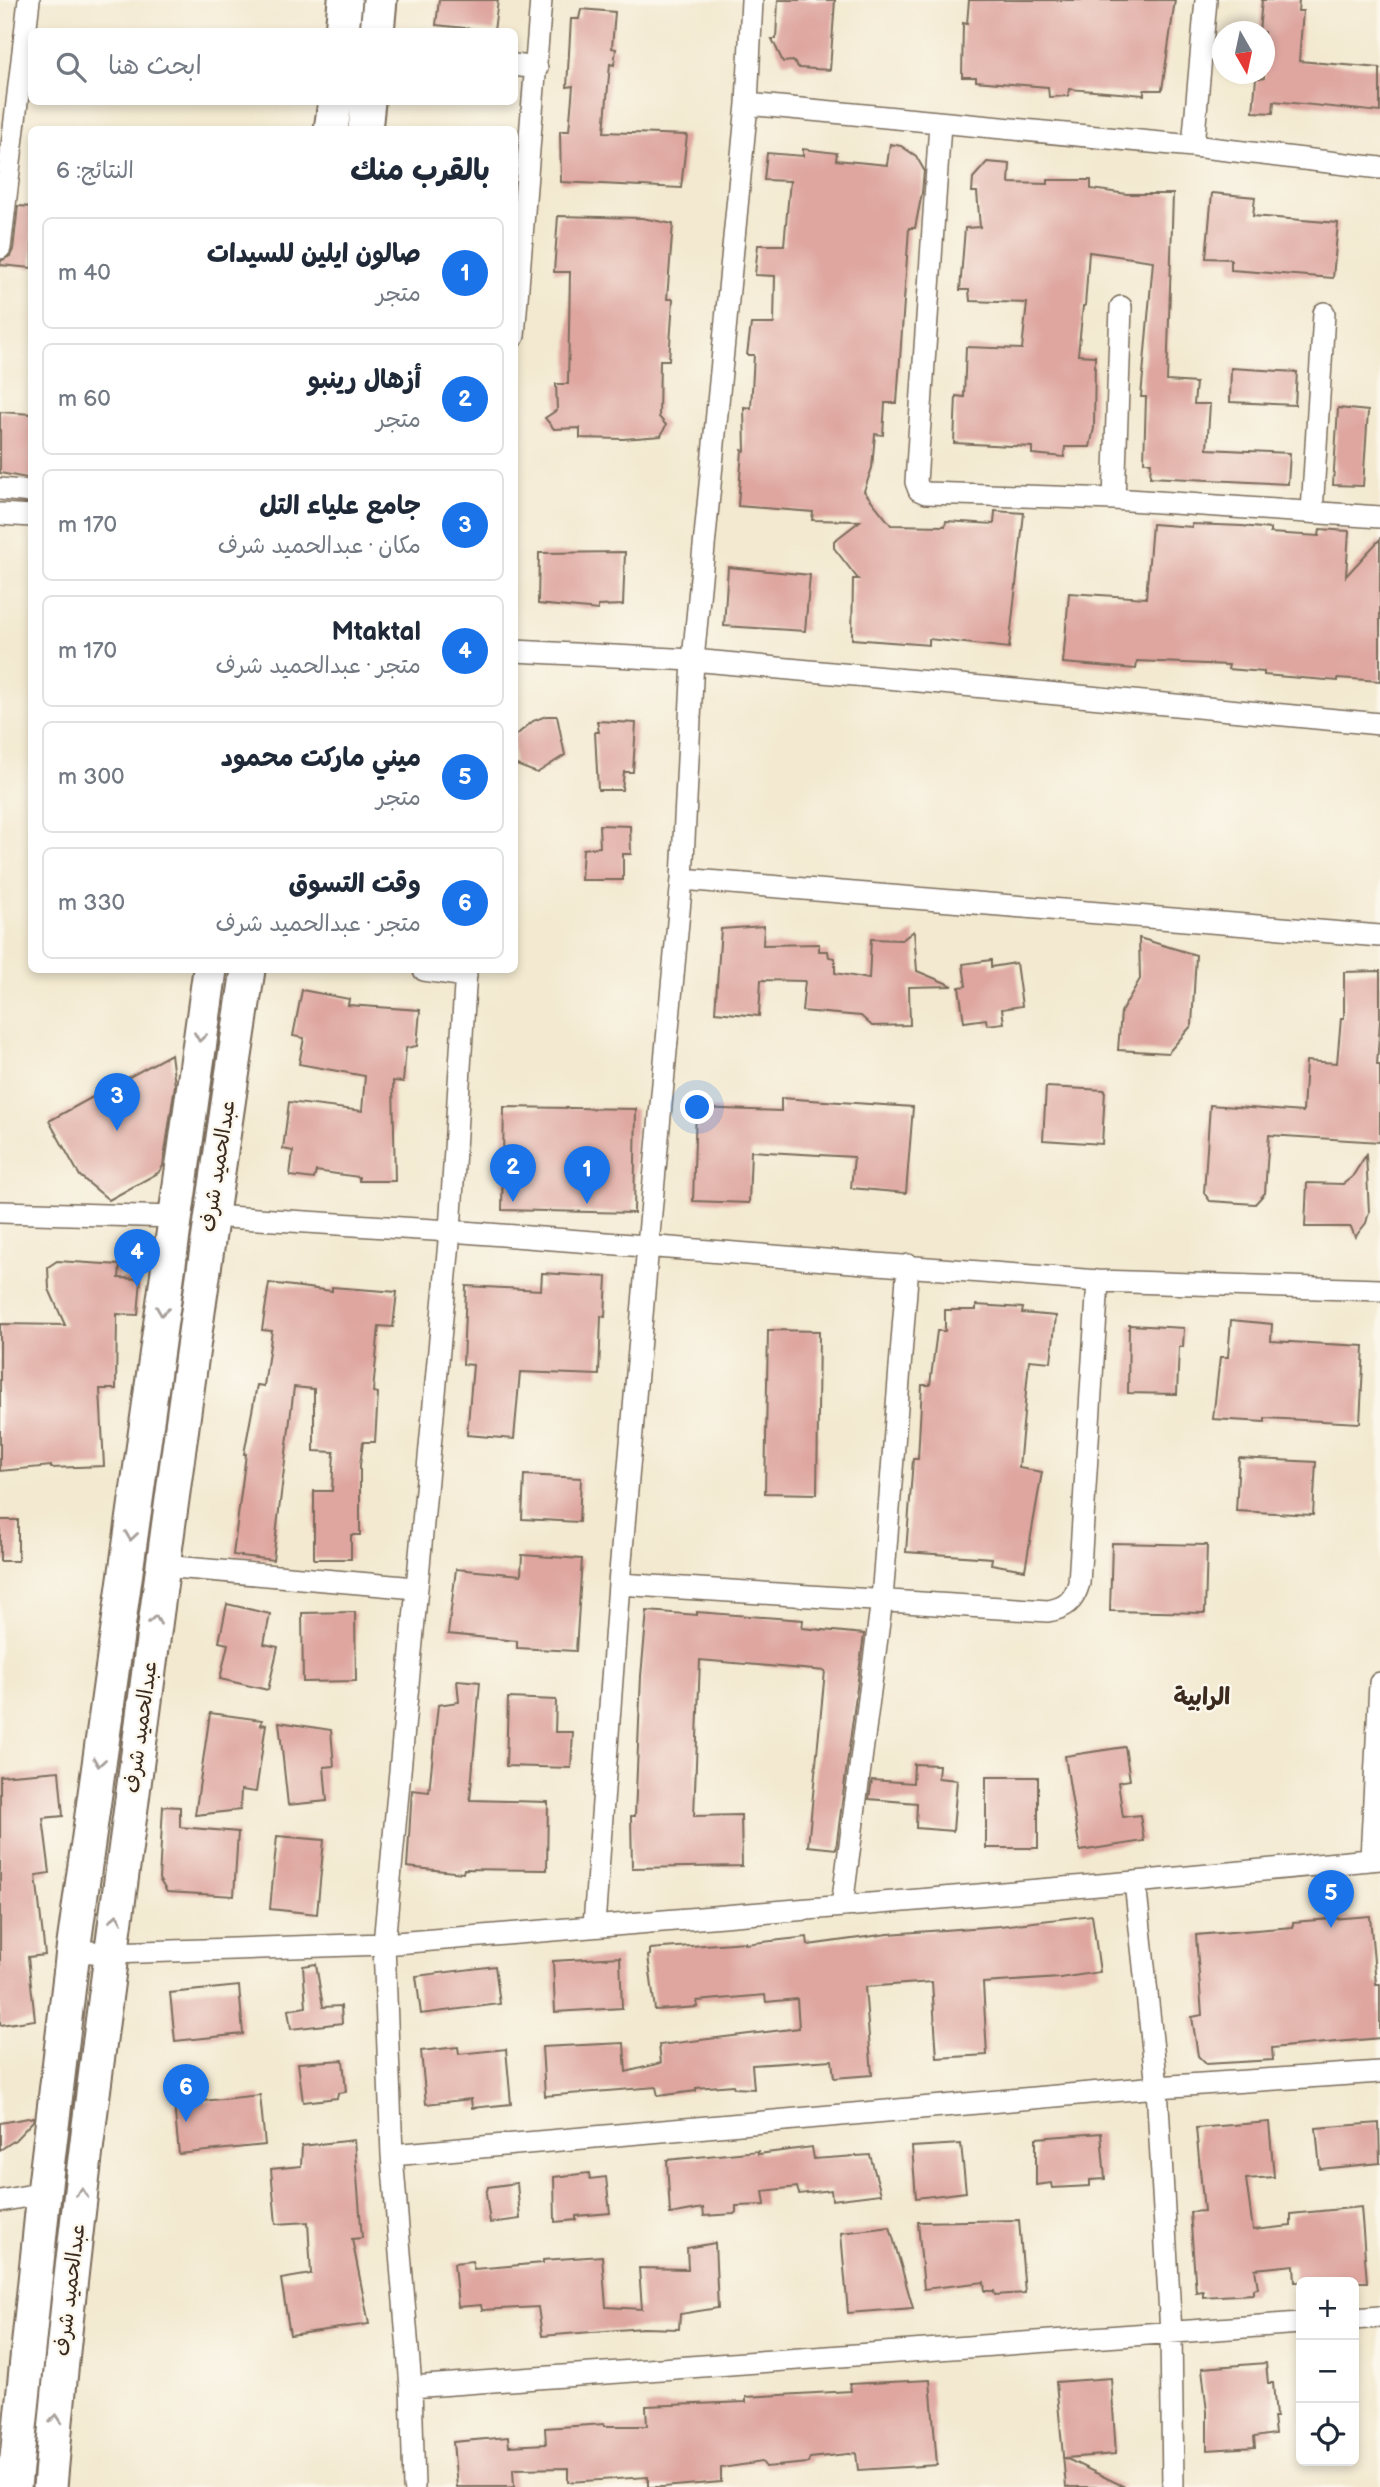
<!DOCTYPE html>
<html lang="ar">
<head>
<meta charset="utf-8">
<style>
	body { margin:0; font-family:"Balsamiq Sans","Playpen Sans Arabic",sans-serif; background:#f2f2f3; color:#1f2937; direction:rtl }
	.controls { position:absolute; right:21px; bottom:21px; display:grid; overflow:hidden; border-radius:10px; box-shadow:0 4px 10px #0003 }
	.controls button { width:63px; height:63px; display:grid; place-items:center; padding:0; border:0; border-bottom:2px solid #e0e1e3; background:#fff; color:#1f2937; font:35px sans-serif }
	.compass { position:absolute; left:1212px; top:21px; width:63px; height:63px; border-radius:50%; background:#fff; box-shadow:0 4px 10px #0003; rotate:171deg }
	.you { position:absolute; left:698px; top:1108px; width:24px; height:24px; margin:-18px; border:5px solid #fff; border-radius:50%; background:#1a73e8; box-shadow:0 0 0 10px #1a73e833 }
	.badge { display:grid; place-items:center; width:46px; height:46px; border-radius:50%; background:#1a73e8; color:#fff; font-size:23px; font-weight:700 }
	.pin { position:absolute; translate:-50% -58px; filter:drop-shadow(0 2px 4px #0008) }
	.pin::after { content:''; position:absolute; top:37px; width:24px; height:21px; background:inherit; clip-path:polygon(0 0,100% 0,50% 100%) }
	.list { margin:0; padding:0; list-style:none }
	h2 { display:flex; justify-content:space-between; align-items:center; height:91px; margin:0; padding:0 28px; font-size:30px }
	h2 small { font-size:23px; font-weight:400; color:#747a83 }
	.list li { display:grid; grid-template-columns:46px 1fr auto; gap:21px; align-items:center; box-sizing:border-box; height:112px; margin:0 14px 14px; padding:0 14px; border:2px solid #e0e1e3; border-radius:10px }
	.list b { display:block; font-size:26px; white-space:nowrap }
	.list p { margin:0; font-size:23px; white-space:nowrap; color:#747a83 }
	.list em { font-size:23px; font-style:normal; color:#747a83 }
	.icon { flex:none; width:38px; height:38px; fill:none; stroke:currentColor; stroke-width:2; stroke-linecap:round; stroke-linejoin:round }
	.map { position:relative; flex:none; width:1380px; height:2487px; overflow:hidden; direction:ltr }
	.search { position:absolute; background:#fff; box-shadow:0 4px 10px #0003; left:28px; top:28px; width:490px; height:77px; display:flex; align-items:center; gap:18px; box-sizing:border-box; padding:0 24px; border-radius:10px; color:#747a83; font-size:26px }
	.panel { position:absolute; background:#fff; box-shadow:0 4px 10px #0003; left:28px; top:126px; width:490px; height:847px; border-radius:10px; direction:rtl }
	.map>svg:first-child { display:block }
	.building { fill:#dea69f }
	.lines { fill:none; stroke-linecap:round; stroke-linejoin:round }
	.street-casing { stroke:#7b6d5c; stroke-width:24 }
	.primary-casing { stroke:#7b6d5c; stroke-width:37 }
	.street { stroke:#fff; stroke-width:21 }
	.primary { stroke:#fff; stroke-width:33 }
	.oneway { stroke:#a79f9a }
	.labels { text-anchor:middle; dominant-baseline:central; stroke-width:5; stroke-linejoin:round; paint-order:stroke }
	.street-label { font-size:21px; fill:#3b2a1e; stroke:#fbf7ec }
	.quarter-label { font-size:24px; font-weight:bold; fill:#3b2a1e; stroke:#fbf7ec }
</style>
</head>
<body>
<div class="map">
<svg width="1380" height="2487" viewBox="0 0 1380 2487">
	<rect width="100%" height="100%" fill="#fbf7ec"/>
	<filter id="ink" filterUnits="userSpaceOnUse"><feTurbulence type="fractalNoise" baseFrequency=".0143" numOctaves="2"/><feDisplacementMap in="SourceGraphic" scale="14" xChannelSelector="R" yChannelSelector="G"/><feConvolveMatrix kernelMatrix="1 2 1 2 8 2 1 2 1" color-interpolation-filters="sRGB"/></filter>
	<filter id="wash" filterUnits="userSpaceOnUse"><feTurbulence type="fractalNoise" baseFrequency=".00686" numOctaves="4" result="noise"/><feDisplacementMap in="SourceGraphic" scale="28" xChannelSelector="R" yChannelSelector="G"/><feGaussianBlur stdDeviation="1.57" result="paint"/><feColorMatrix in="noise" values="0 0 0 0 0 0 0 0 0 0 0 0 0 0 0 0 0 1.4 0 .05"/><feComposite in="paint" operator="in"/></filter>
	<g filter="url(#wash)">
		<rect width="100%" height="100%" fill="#f3e9d0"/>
		<g id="blocks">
			<!-- building -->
			<path class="building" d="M439,0H498L494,31L436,25Z
				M778,0H835L830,70L799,68L793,61L783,62L772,39H776Z
				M969,0H1175L1162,90H1144V95L1069,89L1068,96L1049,97L1048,87L976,81V77H962L963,23L967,24Z
				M1262,0H1299L1298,11H1303L1299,61L1380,68V112L1274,101L1273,113L1253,112L1256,78H1264V32H1259Z
				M581,9L615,12L612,48L616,49L614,65L610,64L604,132L687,135L681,188L561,182L560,131H569L573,86L567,87L571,19H579Z
				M890,144L901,146L916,156L924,170L922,193L915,228H909L897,403H885L883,435L875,434L872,468L864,491L891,525L945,526L946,521L994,524L995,511L1024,513L1009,648L929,639V645L852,639L853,579H858L834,548V541L860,521L812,520L813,512L738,506L742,450L745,451L744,407L751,408L754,355H747L751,324H774L775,276L755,275L758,245H784L790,181L764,180L767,153L803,156V149L837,153L836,160L887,165Z
				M987,162L1010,164L1009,183L1048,184V180H1091V189L1127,194H1173L1167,381L1196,383L1194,404H1210L1207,449L1290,453L1288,484L1150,477L1151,462H1144L1146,397H1141L1153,261L1089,252L1085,306H1083L1078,355L1095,356L1094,428L1090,447H1065L1064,457L1032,454V447L954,443L956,396L964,397L966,347L1022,349L1027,303L970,301L969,290H960L965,228L980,227L977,192H972L973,178Z
				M1212,193L1255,197L1253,216L1338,223L1333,278L1231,270V259L1206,258Z
				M18,206L32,207V268L0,265L1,261L10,256L13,250Z
				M558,216L642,218L673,224L667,299H673L669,360H660L659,417L666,425L661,436L623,439L580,438V428L554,429L545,418L557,410L556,384H568L570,272H554Z
				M1231,368L1297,372L1295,405L1230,402Z
				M1338,408L1368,411L1363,486L1333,485Z
				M0,412L32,414V479L0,473Z
				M1152,524L1192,527V524L1242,526L1270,529V533L1319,536L1320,529L1349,531L1346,576L1380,539V681L1338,678V681L1264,675V672L1228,669L1229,665L1137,661L1136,669L1063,663L1069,593L1146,598Z
				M625,552L623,605L598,606V610L538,604L539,553Z
				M728,567L810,575L805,631L724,626Z
				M546,716H557L565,755L537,773L514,764V737L533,721Z
				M597,721L636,723L633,772H624L622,790H598L595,732H599Z
				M599,825L630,826L631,854H623V880H581L583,849L600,847Z
				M764,926L763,945L819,944V951H828L829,957L835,958V973L869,979L871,939L902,940L914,931L917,971L953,986L909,987L910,1025L872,1026L861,1016L802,1011L805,981L761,980L759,1016L715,1012L721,929Z
				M1139,938L1196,955L1192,1025L1168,1053L1118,1050L1121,1012L1140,979Z
				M991,960V967L1016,963L1022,1006L1002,1009L1004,1023L987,1025L986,1019L964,1022L959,987L966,986L963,964Z
				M1380,971V1020L1377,1065H1380V1142L1269,1135L1265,1193L1255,1204L1210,1201L1204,1193L1210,1105L1303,1112L1306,1061L1337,1063L1341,1018H1344V972Z
				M302,990L349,999L348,1005L420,1010L417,1046L406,1048L403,1082L393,1081L395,1181H359V1177L316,1171L314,1179L290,1176L293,1151L283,1149L289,1102L362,1111L365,1076L299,1064L304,1038L293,1036Z
				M171,1054L175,1085L163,1166L158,1173L109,1200L80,1176L49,1121Z
				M1046,1087L1105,1090L1102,1144L1043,1140Z
				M781,1098L913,1107L906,1193L851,1188L854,1157L751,1151L749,1203L693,1201L696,1108L781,1111Z
				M504,1107L636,1109L634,1213L502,1210Z
				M1366,1155L1369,1212L1366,1223L1355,1237L1351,1227H1305L1307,1183L1343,1184L1352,1177Z
				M57,1261L120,1265L119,1278L141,1279L138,1315L117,1314L116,1389H100L104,1466L51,1468V1466L0,1471V1324L65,1325L49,1289L48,1267Z
				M542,1273L607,1277L605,1317L601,1316L599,1375L520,1372L514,1439L467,1435L473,1365L463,1364L466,1286L541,1290Z
				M269,1283L332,1291V1287L397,1292L393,1327L379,1326L373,1392L378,1393L375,1442H363L360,1465V1535H351V1559H314V1491H332L334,1452L314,1451V1389L294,1387L273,1560L233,1555L246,1454H244L257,1385L264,1386L272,1331L262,1330Z
				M976,1305L1023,1308L1022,1313L1056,1316L1051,1362L1029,1360L1019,1468L1042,1472L1025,1570L991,1564L992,1558L906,1552L913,1459H918L922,1385H930L937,1331H945V1310H976Z
				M1231,1320L1272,1324L1271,1341L1364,1346L1360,1423L1265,1418V1422L1213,1419L1220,1357H1228Z
				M1129,1325L1184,1328L1183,1347H1179L1177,1394L1128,1393Z
				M768,1330L819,1331L817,1494L765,1493Z
				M1239,1458L1316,1462L1313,1515L1236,1511Z
				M524,1475L581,1478L579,1522L522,1519Z
				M0,1520H18V1561H0Z
				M1112,1543L1207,1545L1205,1613L1110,1611Z
				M522,1555L582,1559L576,1651L517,1648V1641L448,1634L456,1569L521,1575Z
				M227,1604L270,1614L264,1644L278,1647L268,1690L220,1679L228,1644L219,1642Z
				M647,1611L697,1615V1612L803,1620L802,1628L864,1634L836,1849L808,1846L825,1671L700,1660L694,1816L741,1815L742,1866L632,1868L631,1816H635L641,1676Z
				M355,1612L356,1681L303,1682L302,1613Z
				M457,1680L480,1682L470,1800L548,1802L547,1870L464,1869L463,1873L407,1867L412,1790L429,1792L438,1705L459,1702Z
				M508,1698L556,1700L555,1732H573L571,1768L506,1766Z
				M210,1713L262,1720L261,1725L266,1724L256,1792L241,1790L240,1810L195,1815Z
				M279,1722L331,1730L334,1766L324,1767L327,1801L288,1805Z
				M1125,1747L1130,1780L1118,1782L1123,1817L1140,1815L1144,1841L1080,1851L1065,1756Z
				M914,1764L939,1765L938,1778L957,1780L953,1831L916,1828L917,1803L869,1799L872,1780L913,1783Z
				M59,1771L63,1816L43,1818L50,1873L36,1875L45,1955L28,1957L35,2020L0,2025V1776Z
				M986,1777H1038V1848H986Z
				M163,1806L180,1807V1827L238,1832L234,1896L167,1892L159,1879Z
				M277,1836L324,1840L317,1914L270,1909Z
				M1092,1915L1100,1972L1060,1978L983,1983L987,2055L937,2058L932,1982L865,1987L872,2075L834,2078L832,2060L752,2065L754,2089L734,2088L733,2085L696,2088V2091L658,2096L656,2087L545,2096L542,2047L624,2043L626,2072L661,2063L659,2045L799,2028L797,1999L766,2002L765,1995L697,2001L698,2007L655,2010L648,1956L650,1955V1949L745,1942V1944L807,1937L808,1945L888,1934L1000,1926Z
				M1370,1916L1376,1984H1380V2038L1272,2048L1273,2060L1206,2064L1198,2056L1192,2017L1202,2015L1196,1935L1293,1927V1922Z
				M620,1957L622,2008L555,2012L553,1961Z
				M316,1964L323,2007L341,2006L342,2023L291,2029L288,2010L306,2007L303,1966Z
				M495,1966L500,2004L421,2014L416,1976Z
				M239,1986L243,2034L175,2041L170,1993Z
				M458,2047L459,2054L506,2049L511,2104L472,2108L471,2099L426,2104L421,2051Z
				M343,2060L346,2092L338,2093L337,2098L303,2102L298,2063Z
				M260,2095L265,2145L179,2154L174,2104Z
				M34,2117L33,2121L15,2140L0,2150V2123Z
				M1269,2122L1274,2177L1246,2179L1253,2230L1291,2226V2214L1361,2207L1367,2282H1295L1294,2265L1255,2269L1258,2288L1253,2289V2294L1203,2297V2291L1196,2292L1190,2212L1204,2211L1196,2128Z
				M1379,2123L1380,2163L1320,2169L1316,2128Z
				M1101,2133L1105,2179L1090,2180V2186L1052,2188L1051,2183L1036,2185V2138Z
				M354,2140L362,2238L352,2239L369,2324L290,2335L281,2279L311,2274L308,2222L276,2224L271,2169L301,2166L302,2146Z
				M961,2144L966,2192L916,2198L912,2147Z
				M812,2147L814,2159L870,2155L881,2194L832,2200L831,2190L799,2194L797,2187L763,2191L765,2205L736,2206V2212L734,2214L704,2216L703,2208L670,2214L667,2160L758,2151V2154Z
				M589,2173L590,2179L606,2177L610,2213L576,2216V2220L555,2222L554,2177Z
				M517,2183L520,2219L490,2223L486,2194L488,2187Z
				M1019,2220L1025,2293L995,2295L994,2291H985L984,2282L924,2289L918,2222Z
				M890,2227L913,2308L848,2313L841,2233Z
				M715,2243L718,2308L680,2314L679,2329L643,2328L542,2336L538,2307L482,2310L481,2305L458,2307L454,2263L472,2261L474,2269L543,2263V2260L602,2256L606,2307L642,2309L639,2268L688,2269L687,2248Z
				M1266,2363L1268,2383H1273L1276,2417H1273L1275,2434L1254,2437L1255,2447L1207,2450V2412L1202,2368Z
				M1111,2378L1116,2454L1065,2458L1125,2487H1066L1056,2382Z
				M930,2380L937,2465L858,2470L856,2453L810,2458L808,2463L766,2467L762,2462L721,2468V2482L663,2487H648V2477L568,2482V2468L513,2469L514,2487H457L453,2442L508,2437L509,2446L546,2444L545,2428L604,2424V2426H647L646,2406L746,2402V2397L851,2391L850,2384Z"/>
		</g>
	</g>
	<g filter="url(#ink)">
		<use href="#blocks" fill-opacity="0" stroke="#7b6d5c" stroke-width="2"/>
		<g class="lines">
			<defs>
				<path id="street" d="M514,65L537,68
					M747,104L1193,146L1380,168
					M940,124L916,482L919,490L926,493L1114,499L1380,517
					M1193,146L1206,0
					M0,248L29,0
					M514,336L541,0
					M0,489L32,492
					M1114,499L1121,307
					M1312,512L1324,313
					M0,514L32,516
					M514,651L693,660L1380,724
					M682,879L1380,936
					M424,970L466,976
					M0,1212L175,1217
					M210,1216L450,1231L1098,1281L1380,1290
					M162,1566L416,1588
					M619,1584L1048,1611C1066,1608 1074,1601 1079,1583L1098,1281
					M1371,1859L1380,1683
					M1135,1882L1157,2087L1171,2333L1173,2487
					M842,1906L882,1599L908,1265
					M594,1925L619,1584L648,1245L682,879L693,660L747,104L752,0
					M73,1951L111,1953L384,1944L1135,1882L1380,1859
					M392,2155L1157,2087L1380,2072
					M0,2201L44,2193
					M1354,2319L1380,2317
					M411,2387L1301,2323
					M414,2487L411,2387L392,2155L384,1944L450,1231L466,970"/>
				<path id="primary" d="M342,32L345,0
					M377,32L380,0
					M331,130L335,102
					M365,130L368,102
					M14,2487L44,2193L73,1951L210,970
					M50,2487C70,2257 101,2028 132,1800C168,1523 206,1246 248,970"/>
			</defs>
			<!-- street casing -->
			<use href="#street" class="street-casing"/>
			<!-- primary casing -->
			<use href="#primary" class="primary-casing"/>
			<!-- street -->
			<use href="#street" class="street"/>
			<!-- primary -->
			<use href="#primary" class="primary"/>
		</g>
		<!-- one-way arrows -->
		<defs><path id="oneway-chevron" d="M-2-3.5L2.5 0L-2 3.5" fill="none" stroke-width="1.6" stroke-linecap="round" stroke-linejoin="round" transform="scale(1.75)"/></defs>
		<g class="oneway">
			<use href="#oneway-chevron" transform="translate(200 1037) rotate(98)"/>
			<use href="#oneway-chevron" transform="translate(162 1311) rotate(98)"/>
			<use href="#oneway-chevron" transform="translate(131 1536) rotate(98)"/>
			<use href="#oneway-chevron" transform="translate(155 1620) rotate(-82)"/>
			<use href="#oneway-chevron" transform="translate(99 1762) rotate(98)"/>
			<use href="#oneway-chevron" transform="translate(116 1919) rotate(-82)"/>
			<use href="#oneway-chevron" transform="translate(82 2193) rotate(-83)"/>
			<use href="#oneway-chevron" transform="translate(56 2419) rotate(-85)"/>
		</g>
	</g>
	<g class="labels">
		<!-- street labels -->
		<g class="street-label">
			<text transform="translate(218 1166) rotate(-81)">عبدالحميد شرف</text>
			<text transform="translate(141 1727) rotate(-82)">عبدالحميد شرف</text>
			<text transform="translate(70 2290) rotate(-83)">عبدالحميد شرف</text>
		</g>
		<!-- quarter labels -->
		<g class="quarter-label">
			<text x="1202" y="1697">الرابية</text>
		</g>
	</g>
</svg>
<div class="controls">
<button>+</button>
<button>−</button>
<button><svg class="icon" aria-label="locate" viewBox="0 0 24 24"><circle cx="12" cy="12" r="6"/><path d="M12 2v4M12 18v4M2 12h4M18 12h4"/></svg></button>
</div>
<svg class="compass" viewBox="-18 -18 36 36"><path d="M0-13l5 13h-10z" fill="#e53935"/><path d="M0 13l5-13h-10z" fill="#747a83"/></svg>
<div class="you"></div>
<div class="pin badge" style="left:587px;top:1204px">1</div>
<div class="pin badge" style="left:513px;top:1202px">2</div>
<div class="pin badge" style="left:117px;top:1131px">3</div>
<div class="pin badge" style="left:137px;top:1287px">4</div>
<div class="pin badge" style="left:1331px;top:1928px">5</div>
<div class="pin badge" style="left:186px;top:2122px">6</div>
<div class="search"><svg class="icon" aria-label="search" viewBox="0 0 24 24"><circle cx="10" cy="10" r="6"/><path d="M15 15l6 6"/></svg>ابحث هنا</div>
<section class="panel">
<h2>بالقرب منك<small>النتائج: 6</small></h2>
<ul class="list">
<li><span class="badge">1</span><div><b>صالون ايلين للسيدات</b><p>متجر</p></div><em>40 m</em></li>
<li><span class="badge">2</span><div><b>أزهال رينبو</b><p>متجر</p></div><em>60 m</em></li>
<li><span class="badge">3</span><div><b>جامع علياء التل</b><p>مكان · عبدالحميد شرف</p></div><em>170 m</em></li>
<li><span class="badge">4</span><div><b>Mtaktal</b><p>متجر · عبدالحميد شرف</p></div><em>170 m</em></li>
<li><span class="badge">5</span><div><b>ميني ماركت محمود</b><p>متجر</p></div><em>300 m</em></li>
<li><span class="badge">6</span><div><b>وقت التسوق</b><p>متجر · عبدالحميد شرف</p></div><em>330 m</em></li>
</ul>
</section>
</div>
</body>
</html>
